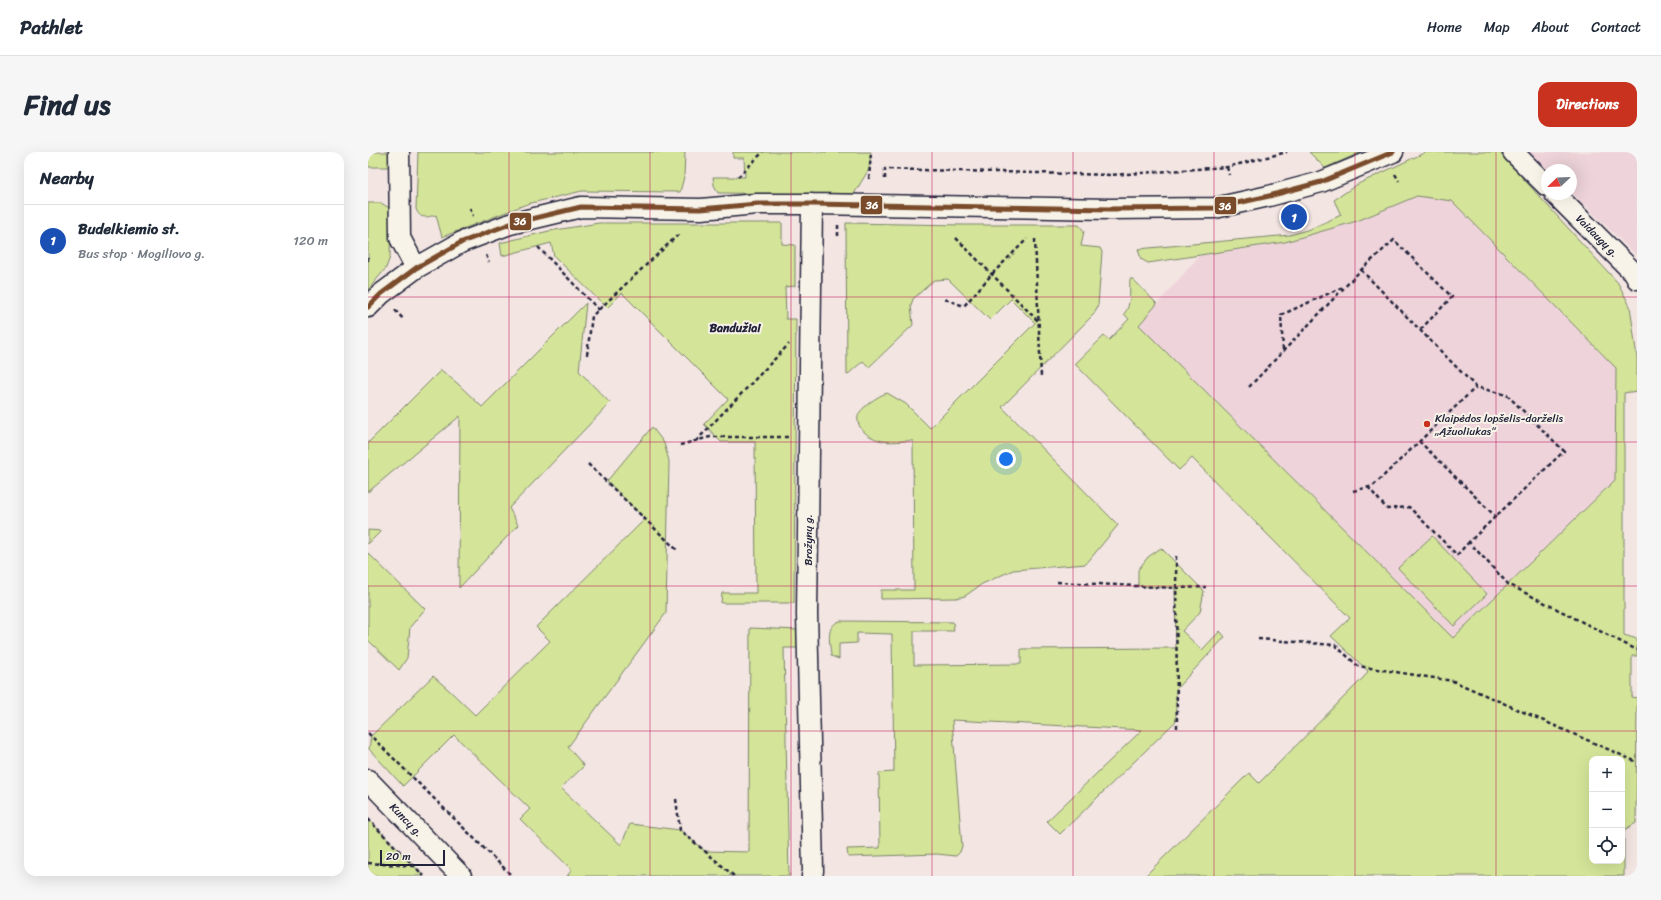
<!DOCTYPE html>
<html lang="en">
<head>
<meta charset="utf-8">
<style>
	body { margin:0; font-family:Sriracha,sans-serif; background:#f6f6f7; color:#1f2937 }
	.controls { position:absolute; right:12px; bottom:12px; display:grid; overflow:hidden; border-radius:8px; box-shadow:0 4px 16px #0002 }
	.controls button { width:36px; height:36px; display:grid; place-items:center; padding:0; border:0; border-bottom:1px solid #e0e1e3; background:#fff; color:#1f2937; font:20px sans-serif }
	.compass { position:absolute; left:1173px; top:12px; width:36px; height:36px; border-radius:50%; background:#fff; box-shadow:0 4px 16px #0002; rotate:247deg }
	.scale { position:absolute; left:12px; bottom:10px; width:65px; box-sizing:border-box; padding-left:4px; border:2px solid #22223b; border-top:0; font-size:11px; line-height:14px; white-space:nowrap; color:#22223b; -webkit-text-stroke:3px #f7f3e8; paint-order:stroke }
	.you { position:absolute; left:638px; top:307px; width:14px; height:14px; margin:-10px; border:3px solid #fff; border-radius:50%; background:#1a73e8; box-shadow:0 0 0 6px #1a73e833 }
	.badge { display:grid; place-items:center; width:26px; height:26px; border-radius:50%; background:#c8321e; color:#fff; font-size:13px; font-weight:700 }
	.pin { position:absolute; translate:-50% -50%; border:2px solid #fff; box-shadow:0 1px 4px #0006 }
	.list { margin:0; padding:0; list-style:none }
	h2 { display:flex; justify-content:space-between; align-items:center; height:52px; margin:0; padding:0 16px; font-size:17px }
	h2 small { font-size:13px; font-weight:400; color:#747a83 }
	.list li { display:grid; grid-template-columns:26px 1fr auto; gap:12px; align-items:center; box-sizing:border-box; height:72px; padding:0 16px; border-top:1px solid #e0e1e3 }
	.list b { display:block; font-size:15px; white-space:nowrap }
	.list p { margin:0; font-size:13px; white-space:nowrap; color:#747a83 }
	.list em { font-size:13px; font-style:normal; color:#747a83 }
	.icon { flex:none; width:22px; height:22px; fill:none; stroke:currentColor; stroke-width:2; stroke-linecap:round; stroke-linejoin:round }
	.map { position:relative; flex:none; width:1269px; height:724px; overflow:hidden; border-radius:12px }
	header { display:flex; align-items:center; gap:24px; box-sizing:border-box; height:56px; padding:0 20px; background:#fff; border-bottom:1px solid #e0e1e3 }
	header strong { font-size:19px }
	nav { display:flex; gap:22px; margin-inline-start:auto; font-size:14px }
	.intro { display:flex; align-items:center; justify-content:space-between; box-sizing:border-box; height:96px; padding:0 24px }
	h1 { margin:0; font-size:28px }
	.button { padding:10px 18px; border-radius:12px; background:#c8321e; color:#fff; font-size:14px; font-weight:700 }
	main { display:flex; gap:24px; padding:0 24px }
	aside { flex:1; background:#fff; border-radius:12px; box-shadow:0 4px 16px #0002 }
	.map>svg:first-child { display:block }
	.built { fill:#eed4da }
	.green { fill:#d4e599; stroke:#7b846a; fill-rule:evenodd }
	.lines { fill:none; stroke-linecap:round; stroke-linejoin:round }
	.minor-casing { stroke:#22223b; stroke-width:23 }
	.path { stroke:#22223b; stroke-width:2.5; stroke-dasharray:4 3; stroke-linecap:butt }
	.minor { stroke:#f7f3e8; stroke-width:20 }
	.bus-1-casing { stroke:#f7f3e8; stroke-width:8 }
	.bus-1 { stroke:#7a4b2a; stroke-width:5 }
	.grid { fill:none; stroke:#c2185b; stroke-width:1; stroke-opacity:0.55 }
	.poi-dot { fill:#c8321e; stroke:#f7f3e8; stroke-width:1.5 }
	.labels { text-anchor:middle; dominant-baseline:central; stroke-width:4; stroke-linejoin:round; paint-order:stroke }
	.street-label { font-size:11px; fill:#22223b; stroke:#f7f3e8 }
	.poi-label { font-size:11px; fill:#22223b; stroke:#f7f3e8; text-anchor:start }
	.neighbourhood-label { font-size:12px; font-weight:bold; fill:#22223b; stroke:#f7f3e8 }
	.line-badge { stroke:#f7f3e8; stroke-width:1.5 }
	.badge-label { font-size:11px; text-anchor:middle; font-weight:bold; fill:#fff }
</style>
</head>
<body>
<header>
<strong>Pathlet</strong>
<nav><a>Home</a><a>Map</a><a>About</a><a>Contact</a></nav>
</header>
<div class="intro"><h1>Find us</h1><a class="button">Directions</a></div>
<main>
<aside>
<h2>Nearby<small></small></h2>
<ul class="list">
<li><span class="badge" style="background:#1a4fb4">1</span><div><b>Budelkiemio st.</b><p>Bus stop · Mogiliovo g.</p></div><em>120 m</em></li>
</ul>
</aside>
<div class="map">
<svg width="1269" height="724" viewBox="0 0 1269 724">
	<rect width="100%" height="100%" fill="#f3e5e2"/>
	<filter id="ink" filterUnits="userSpaceOnUse"><feTurbulence type="fractalNoise" baseFrequency=".025" numOctaves="2"/><feDisplacementMap in="SourceGraphic" scale="8" xChannelSelector="R" yChannelSelector="G"/><feConvolveMatrix kernelMatrix="1 2 1 2 8 2 1 2 1" color-interpolation-filters="sRGB"/></filter>
	<g filter="url(#ink)">
		<!-- built -->
		<path class="built" d="M1161,0H1269V104L1203,40V18H1180Z
			M1049,44L1084,49L1248,216L1247,328L1085,486L771,173L831,104L918,90L989,69Z"/>
		<!-- green -->
		<path class="green" d="M0,0H24L23,11L19,15H0Z
			M50,0H317L316,25L312,40L214,39L159,52L74,85L68,63C59,65 52,68 48,57Z
			M365,0H503L501,17L486,42L350,41L346,33L345,25H377L376,6H365Z
			M941,0H994L957,16Z
			M1058,0H1131L1250,131L1262,154L1269,206V239L1256,241V483L1269,487V504H1264V545L1269,546L1268,671L1256,678V724H777L881,621L891,631L996,525L1000,519L963,484L982,466L824,306L811,318L707,212L736,184L741,188L761,167L756,162C764,153 761,138 762,127H765L789,152L771,173L1085,486L1247,328L1248,216L1084,49L1049,44L989,69L917,90L780,111L773,107L770,97L922,83L942,77L973,63L966,48L990,32ZM1224,607H1254V709H1224Z
			M0,51H13L23,57L22,105L18,116L0,138Z
			M231,71H414V92L427,93V134L417,135L418,167H428L426,451H353L354,441H388L387,290H353L336,272L360,247L254,141L239,156L186,104L183,91L134,104L132,91L181,79Z
			M478,71L596,73H711L716,79L713,94L732,96L734,100L730,153L726,162L634,255L750,373L718,412L645,418L614,432L597,444L588,446L513,447V438H546L545,289C535,288 521,292 511,288C501,285 488,277 490,264C492,256 511,243 519,241L538,252L562,276L667,171L643,147L622,168L580,127L566,128L545,147L543,153L545,173L501,215L495,209L479,223Z
			M218,151L211,219L242,251L141,356L150,373L91,436L92,264L0,340V291L73,218L89,231L114,255Z
			M284,275L296,291L301,309L298,461L200,595L216,614L193,636L253,693L262,672L312,678L337,699L381,700L382,476L432,478L431,496H416L421,724H199L204,718L152,667L162,657L86,583L35,634L1,597L3,584L65,524L82,539L107,563L182,489L168,475L277,367L239,329Z
			M0,378L13,379L0,392Z
			M1064,384L1119,442L1086,474L1030,416Z
			M793,396L836,439L832,460L814,479L834,498L852,479L857,485L808,537V569L692,682L679,669L774,578L584,568L594,694L592,700L588,704L569,702L480,705L479,697L512,696L511,621L526,620L524,482L489,481V491L471,492V507L463,504C462,490 457,474 472,469L585,470L586,479H546V513L653,512V497L808,496L807,436L770,434V418L780,405Z
			M0,401L57,457L42,475L39,506L31,518L0,488Z
			M0,667L56,724H0Z"/>
		<g class="lines">
			<defs>
				<path id="minor" d="M31,0L32,86L48,116
					M1145,0L1179,34
					M1187,42L1267,122L1269,127
					M0,155L13,142L48,116L94,90L142,72L213,55L333,57L389,52H444L742,57L847,56L901,44L953,30L1025,0
					M0,628L93,724
					M444,724L445,719L439,462L444,52"/>
			</defs>
			<!-- minor casing -->
			<use href="#minor" class="minor-casing"/>
			<!-- path -->
			<path class="path" d="M859,15L861,23
				M1027,22L1031,29
				M370,25L395,0
				M501,27L503,0
				M517,27V17L743,23L859,15L919,0
				M102,56L105,64
				M470,84V72
				M588,86L670,169
				M667,87L673,225
				M170,95L231,158
				M118,103L121,110
				M0,105V109
				M993,118L1108,235L1139,243L1196,299L1101,390L1140,432L1269,498
				M577,147L596,154L624,122L659,87
				M27,158L36,168
				M915,198L913,163L975,135
				M219,203L224,164L311,82
				M881,235L993,118L1026,88L1084,145L1052,178
				M328,289L421,192
				M1051,289L1128,365
				M312,293L342,285H420
				M220,312L309,398
				M1000,335L1019,357L1041,355L1089,403L1101,390
				M985,339L1005,334L1108,235
				M808,404L809,578
				M689,430L808,436L838,435
				M890,487L967,493L990,514L1085,529L1269,610
				M0,581L144,724
				M308,647L312,678L366,724
				M0,667L56,724
				M0,711L46,714"/>
			<!-- minor -->
			<use href="#minor" class="minor"/>
			<defs>
				<path id="bus-1" d="M0,155L13,142L48,116L94,90L142,72L213,55L333,57L389,52H444L742,57L847,56L901,44L953,30L1025,0"/>
			</defs>
			<!-- bus-1 casing -->
			<use href="#bus-1" class="bus-1-casing"/>
			<!-- bus-1 -->
			<use href="#bus-1" class="bus-1"/>
		</g>
	</g>
	<!-- grid -->
	<path class="grid" d="M141,0V724M282,0V724M423,0V724M564,0V724M705,0V724M846,0V724M987,0V724M1128,0V724M0,145H1269M0,290H1269M0,434H1269M0,579H1269"/>
	<!-- markers -->
	<circle class="poi-dot" cx="1059" cy="272" r="4"/>
	<g class="labels">
		<!-- street labels -->
		<g class="street-label">
			<text transform="translate(1229 84) rotate(45)">Vaidaugų g.</text>
			<text transform="translate(440 388) rotate(-90)">Brožynų g.</text>
			<text transform="translate(38 668) rotate(46)">Kuncų g.</text>
		</g>
		<!-- poi labels -->
		<g class="poi-label">
			<text x="1067" y="266">Klaipėdos lopšelis-darželis<tspan x="1067" dy="13">„Ąžuoliukas“</tspan></text>
		</g>
		<!-- neighbourhood labels -->
		<g class="neighbourhood-label">
			<text x="367" y="176">Bandužiai</text>
		</g>
	</g>
	<g class="line-badge">
		<rect x="492" y="43" width="23" height="20" rx="4" fill="#7a4b2a"/>
		<rect x="846" y="44" width="23" height="19" rx="4" fill="#7a4b2a"/>
		<rect x="141" y="60" width="23" height="19" rx="4" fill="#7a4b2a"/>
	</g>
	<g class="badge-label">
		<text x="504" y="57">36</text>
		<text x="857" y="58">36</text>
		<text x="152" y="73">36</text>
	</g>
</svg>
<div class="controls">
<button>+</button>
<button>−</button>
<button><svg class="icon" aria-label="locate" viewBox="0 0 24 24"><circle cx="12" cy="12" r="6"/><path d="M12 2v4M12 18v4M2 12h4M18 12h4"/></svg></button>
</div>
<svg class="compass" viewBox="-18 -18 36 36"><path d="M0-13l5 13h-10z" fill="#e53935"/><path d="M0 13l5-13h-10z" fill="#747a83"/></svg>
<div class="scale">20 m</div>
<div class="you"></div>
<div class="pin badge" style="left:926px;top:65px;background:#1a4fb4">1</div>
</div>
</main>
</body>
</html>
